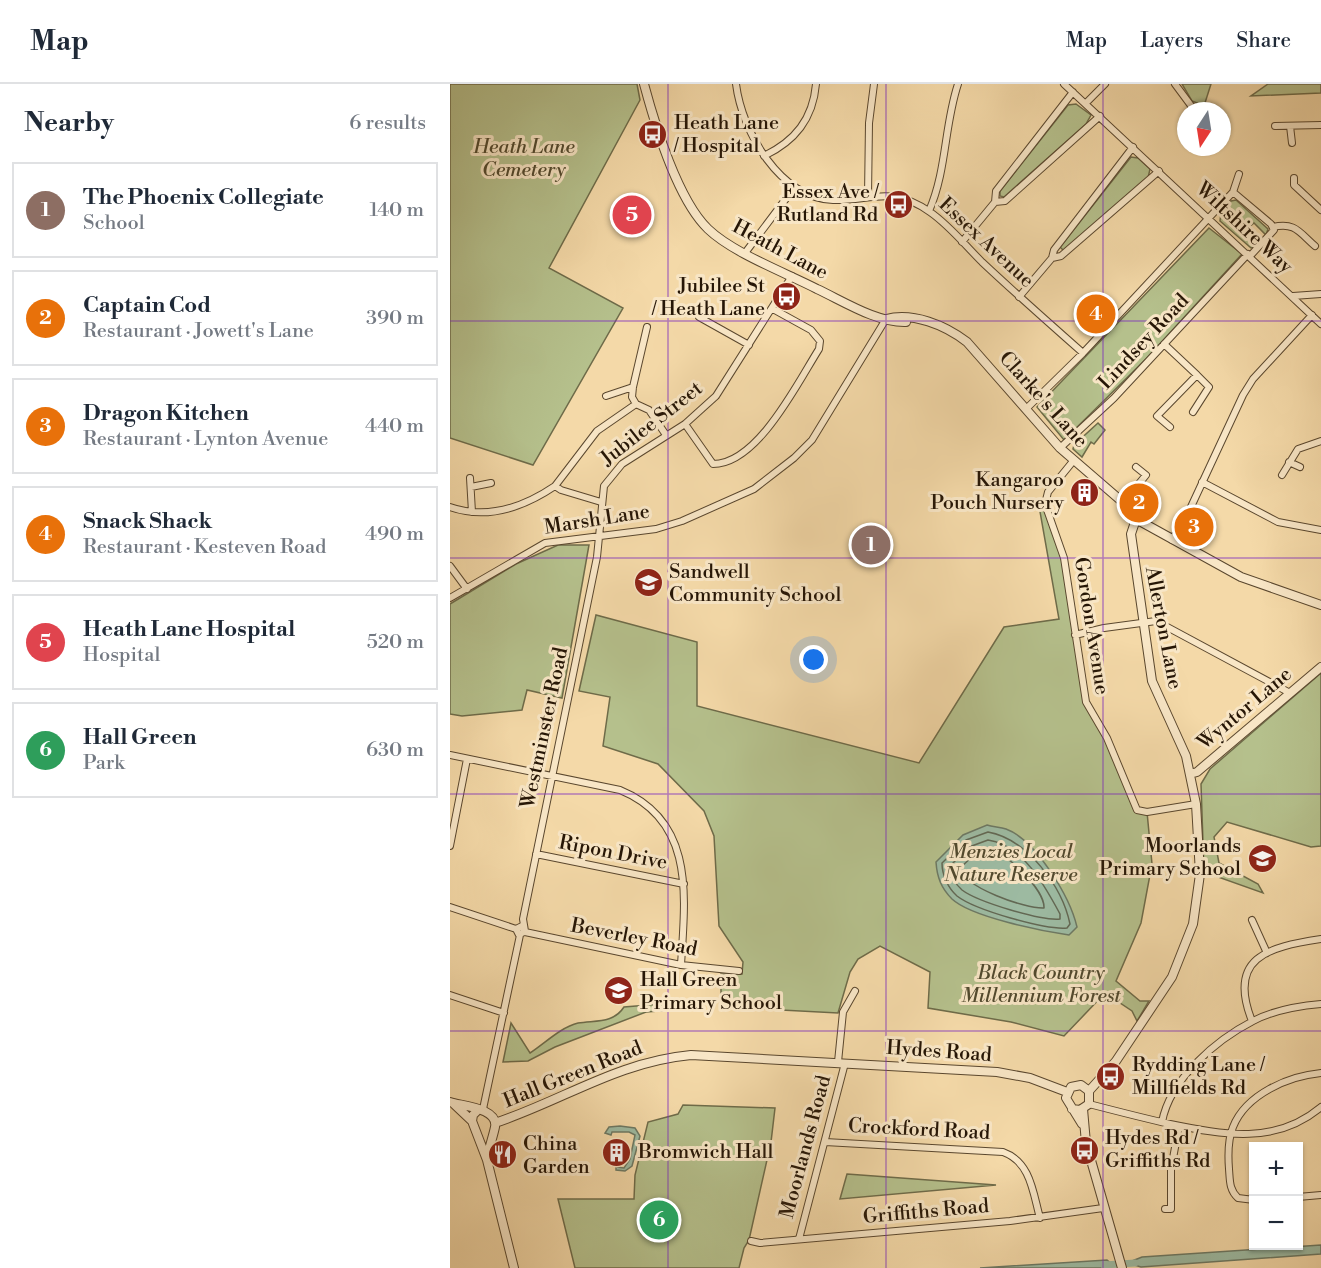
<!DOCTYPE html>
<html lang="en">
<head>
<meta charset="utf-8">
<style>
	body { margin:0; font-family:"Libre Bodoni",serif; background:#f2f2f3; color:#1f2937 }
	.controls { position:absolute; right:18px; bottom:18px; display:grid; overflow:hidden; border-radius:0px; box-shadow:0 2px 4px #0004 }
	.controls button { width:54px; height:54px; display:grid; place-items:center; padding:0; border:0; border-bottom:2px solid #e0e1e3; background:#fff; color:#1f2937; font:30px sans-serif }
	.compass { position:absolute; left:727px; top:18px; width:54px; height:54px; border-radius:50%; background:#fff; box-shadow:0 2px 4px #0004; rotate:192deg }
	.you { position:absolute; left:364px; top:576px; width:21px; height:21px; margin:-15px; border:4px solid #fff; border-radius:50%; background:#1a73e8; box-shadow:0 0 0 9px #1a73e833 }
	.badge { display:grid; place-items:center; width:39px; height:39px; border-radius:50%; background:#1a73e8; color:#fff; font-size:20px; font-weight:700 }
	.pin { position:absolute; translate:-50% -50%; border:3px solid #fff; box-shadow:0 2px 6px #0006 }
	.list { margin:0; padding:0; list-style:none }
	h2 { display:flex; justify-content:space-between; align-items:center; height:78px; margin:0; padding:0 24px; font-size:26px }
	h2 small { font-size:20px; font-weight:400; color:#747a83 }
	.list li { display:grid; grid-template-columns:39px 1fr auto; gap:18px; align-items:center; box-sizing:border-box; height:96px; margin:0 12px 12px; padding:0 12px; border:2px solid #e0e1e3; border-radius:0px }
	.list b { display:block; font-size:22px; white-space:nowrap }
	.list p { margin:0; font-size:20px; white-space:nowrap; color:#747a83 }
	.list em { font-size:20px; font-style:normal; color:#747a83 }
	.map { position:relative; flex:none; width:871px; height:1184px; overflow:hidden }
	header { display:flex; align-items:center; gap:36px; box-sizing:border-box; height:84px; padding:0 30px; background:#fff; border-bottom:2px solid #e0e1e3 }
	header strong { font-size:28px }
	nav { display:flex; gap:33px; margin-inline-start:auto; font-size:21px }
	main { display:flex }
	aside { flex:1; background:#fff }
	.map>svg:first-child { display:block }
	.green { fill:#b5c08c; stroke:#6e6b49; stroke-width:1.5 }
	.water { fill:#9dbba3; stroke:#6d7964; stroke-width:1.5 }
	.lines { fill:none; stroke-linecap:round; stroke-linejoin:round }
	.shore { stroke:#626854; stroke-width:1.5 }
	.canal { stroke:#9dbba3; stroke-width:7 }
	.minor-casing { stroke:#5a472e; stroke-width:8 }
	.tertiary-casing { stroke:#5a472e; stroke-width:10 }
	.minor { stroke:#f8e6c6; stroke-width:6 }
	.tertiary { stroke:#f8e6c6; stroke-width:8 }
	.grid { fill:none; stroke:#7b2cbf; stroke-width:1.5; stroke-opacity:0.55 }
	.labels { text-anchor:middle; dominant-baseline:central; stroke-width:6; stroke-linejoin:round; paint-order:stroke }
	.poi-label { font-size:20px; fill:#261606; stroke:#f8e6c6; text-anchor:start }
	.park-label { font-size:20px; font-style:italic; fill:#51492e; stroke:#f8e6c6 }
	.street-label { font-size:20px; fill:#261606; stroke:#f8e6c6 }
</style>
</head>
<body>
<header>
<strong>Map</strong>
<nav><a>Map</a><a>Layers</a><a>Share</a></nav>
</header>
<main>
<aside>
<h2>Nearby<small>6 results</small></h2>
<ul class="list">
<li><span class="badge" style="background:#8d6e63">1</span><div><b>The Phoenix Collegiate</b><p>School</p></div><em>140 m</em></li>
<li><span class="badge" style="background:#e8710a">2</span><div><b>Captain Cod</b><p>Restaurant · Jowett's Lane</p></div><em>390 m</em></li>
<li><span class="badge" style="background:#e8710a">3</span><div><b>Dragon Kitchen</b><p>Restaurant · Lynton Avenue</p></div><em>440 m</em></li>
<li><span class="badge" style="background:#e8710a">4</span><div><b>Snack Shack</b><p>Restaurant · Kesteven Road</p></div><em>490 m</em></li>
<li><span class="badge" style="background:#e0444e">5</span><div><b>Heath Lane Hospital</b><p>Hospital</p></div><em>520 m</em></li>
<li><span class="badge" style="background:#2e9e5b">6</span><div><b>Hall Green</b><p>Park</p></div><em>630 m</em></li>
</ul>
</aside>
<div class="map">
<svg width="871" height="1184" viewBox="0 0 871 1184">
	<rect width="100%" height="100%" fill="#f4d9a8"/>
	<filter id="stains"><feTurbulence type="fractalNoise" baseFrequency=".00333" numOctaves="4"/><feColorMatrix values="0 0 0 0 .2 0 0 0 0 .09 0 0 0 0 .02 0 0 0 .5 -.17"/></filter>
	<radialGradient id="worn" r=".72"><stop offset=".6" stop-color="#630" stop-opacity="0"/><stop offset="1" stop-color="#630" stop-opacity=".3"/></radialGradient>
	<!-- green -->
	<path class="green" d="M0,0H187L190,16L99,184L173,224L83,381L0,354Z
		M732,0H761L754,22L742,17Z
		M818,0H871V9L801,12Z
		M626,20L641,31L636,40L554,113L550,112V107L618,21Z
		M681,73L688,74L700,85L698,94L614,167L610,163Z
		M786,116L818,145L816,151L804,139L798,144L793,140L788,146L806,162L801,164L770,137L771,128L781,117Z
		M759,144L792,170L696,275L614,356L587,323Z
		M648,339L655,346L644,360L641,358L632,373L623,365L624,361Z
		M589,422H595L611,461L636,618L657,654L684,721L697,728L702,780L691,839L666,897L690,917H699L687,937L682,927L655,909L614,952L561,938L478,924L480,888L430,862L408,875L400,888L388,929L271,923V890H292L293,878L269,842L264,752L254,727L208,680L153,662L160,613L129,607L146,531L247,558V622L469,679L554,543L609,535Z
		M108,461H139L112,614L77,606L72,626L12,632L0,630V520L66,480Z
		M871,589V762L861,763L777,738L764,753L769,779L808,800L813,809L754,788L751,700L760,685Z
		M235,918V925L196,928L105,963L78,977L53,978L61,939L80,969C94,960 111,943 128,939C145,936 163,940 174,923Z
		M233,1021L325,1024L321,1058L299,1156L294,1164L289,1184H125L108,1115H184L185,1091L198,1038L228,1030Z
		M397,1090L546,1101L390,1115Z"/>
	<!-- water -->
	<path class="water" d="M537,741C543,743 550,743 556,745C586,756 620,813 627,843L619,851C592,847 521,833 502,815C491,804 487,793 486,778L513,751Z
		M170,1042L185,1044L190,1052L182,1082L175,1087L166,1086V1083L174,1084L180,1075L185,1051L179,1048H162L161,1051L155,1049L159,1043Z
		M871,1161V1170L691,1183L677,1179L692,1173Z
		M657,1176L662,1180L658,1184H530Z"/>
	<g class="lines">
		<!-- shore -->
		<path class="shore" d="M538,748C577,755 612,802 620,840L617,844C595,846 525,826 507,812C498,804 492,791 492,779L516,756Z
			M538,756C573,761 595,802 610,830V835C591,837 528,818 512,806C505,800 500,790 500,782L519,763Z
			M539,765C556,768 595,806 594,824C575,825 513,803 510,784L524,771Z"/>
		<!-- canal -->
		<path class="canal" d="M654,1181L685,1179"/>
		<defs>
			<path id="minor" d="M286,0C292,48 330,114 383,116C421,117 442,101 480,128C499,141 515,161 532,178C565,209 599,239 633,269
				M614,0L871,240
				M725,0L745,27
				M636,19L655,0
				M825,42L871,41
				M840,42L842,59
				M314,72C345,57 363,35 366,0
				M844,94V101L871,126
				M783,108L821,140L824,146L800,172
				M418,112L419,39L424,0
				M545,118L546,107L623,8
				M479,127C497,86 494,42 508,0
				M823,143C845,138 849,148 865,162
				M512,158L545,118L555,117L650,32
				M295,169L344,104
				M602,174L611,172L709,87
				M843,212L871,210
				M569,213L602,174L604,166L683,63
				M249,233L299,261
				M714,260L747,291L707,332L720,343
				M156,312L183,303
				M186,320L182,313L183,303L197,243
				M576,325L633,269L783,108L789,90
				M743,328L759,303L747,291
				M235,340L263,380C308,380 348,298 369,265L370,257L361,246L323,225
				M610,364L664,314L798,170
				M624,376L598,408L595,420L614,474L636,618L657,654L687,726L697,728L746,720
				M839,378L850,383
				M832,391L848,365L871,357
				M20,394L22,428
				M752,398L828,438L871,446
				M21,403L41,399
				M151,418L111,406L105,402L147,347L186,320L199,326L216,351
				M674,418L696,391L686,383
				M0,423C37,436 74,423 105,402
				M722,456L740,425L793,311L803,295L862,231
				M0,482L17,505
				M0,514L95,459L206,445L232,437L304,405L344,374L362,356L436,235
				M625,551L654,544L706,537L840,609
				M0,671L170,706C246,737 235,814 231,881
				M0,762L17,675
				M86,770L234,800
				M0,823L66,845
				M802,836L817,869
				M72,842L66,845L69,851L75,847L73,835L147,473L154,402L172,380L235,340L266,312L342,192
				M75,848L231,881L289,887
				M0,911L54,929
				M802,937C777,874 817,863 871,855
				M388,978L393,928L405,907
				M639,1020C666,1027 693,1034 720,1040C774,1051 826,1061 871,1023
				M33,1025L70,851
				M712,1038C720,995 766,956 803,937C824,926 848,922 871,920
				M375,1058L553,1068C581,1078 583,1109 590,1134
				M848,1113L871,1111
				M804,1116L788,1114C779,1106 780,1096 779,1085C778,1072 778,1055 783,1043C796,1010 839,992 871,989
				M715,1125H721V1085L729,1042
				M349,1155L395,979
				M301,1157L310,1159L560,1137L653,1124"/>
			<path id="tertiary" d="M194,0C205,41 228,116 258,145C283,169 336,189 367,205C393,217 427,239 456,238
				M436,235C463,228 495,241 517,258L610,364L676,421L686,435L791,493L871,521
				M740,690L747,688L871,583
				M639,1007L666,977L722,893L743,840L750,790L746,720L736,672L702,597L681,450L686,435
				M0,1018C12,1022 49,1024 45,1043C43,1053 39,1063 37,1075
				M4,1020L22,1037
				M622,1025L630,1026L639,1020V1007L631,1001L621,1003L616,1014L632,1040
				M633,1025L636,1059L672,1184
				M28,1026L23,1031L22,1037L37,1076L64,1184
				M45,1039C114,1016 167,978 241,971L547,988L580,994L617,1008"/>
		</defs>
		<!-- minor casing -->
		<use href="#minor" class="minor-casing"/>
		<!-- tertiary casing -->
		<use href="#tertiary" class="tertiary-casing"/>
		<!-- minor -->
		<use href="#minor" class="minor"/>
		<!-- tertiary -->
		<use href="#tertiary" class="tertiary"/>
	</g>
	<!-- grid -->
	<path class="grid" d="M218,0V1184M436,0V1184M653,0V1184M0,237H871M0,474H871M0,710H871M0,947H871"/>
	<!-- icons -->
	<defs>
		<symbol id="bus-disc" viewBox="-11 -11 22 22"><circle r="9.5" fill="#8f2418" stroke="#f8e6c6"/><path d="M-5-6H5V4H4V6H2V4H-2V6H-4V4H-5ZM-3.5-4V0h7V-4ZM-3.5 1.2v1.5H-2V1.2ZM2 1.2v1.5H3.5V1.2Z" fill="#fff"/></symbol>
		<symbol id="building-disc" viewBox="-11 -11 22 22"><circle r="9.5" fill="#8f2418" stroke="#f8e6c6"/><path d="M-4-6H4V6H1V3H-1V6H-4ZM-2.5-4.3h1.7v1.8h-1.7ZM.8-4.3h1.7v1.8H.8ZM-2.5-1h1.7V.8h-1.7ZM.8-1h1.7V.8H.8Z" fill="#fff"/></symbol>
		<symbol id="school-disc" viewBox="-11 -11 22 22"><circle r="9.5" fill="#8f2418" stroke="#f8e6c6"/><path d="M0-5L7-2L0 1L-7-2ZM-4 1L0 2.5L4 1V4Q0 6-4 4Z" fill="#fff"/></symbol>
		<symbol id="restaurant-disc" viewBox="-11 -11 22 22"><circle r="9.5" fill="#8f2418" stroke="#f8e6c6"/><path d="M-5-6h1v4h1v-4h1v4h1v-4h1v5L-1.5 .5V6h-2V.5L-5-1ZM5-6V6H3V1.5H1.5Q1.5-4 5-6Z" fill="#fff"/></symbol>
	</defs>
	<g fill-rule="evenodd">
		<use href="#bus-disc" x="186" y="34" width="33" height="33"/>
		<use href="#bus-disc" x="432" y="104" width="33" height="33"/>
		<use href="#bus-disc" x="320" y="196" width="33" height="33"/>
		<use href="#building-disc" x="618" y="392" width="33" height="33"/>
		<use href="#school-disc" x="182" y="482" width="33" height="33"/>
		<use href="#school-disc" x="796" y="758" width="33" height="33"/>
		<use href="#school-disc" x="152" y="890" width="33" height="33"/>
		<use href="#bus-disc" x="644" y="976" width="33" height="33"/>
		<use href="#bus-disc" x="618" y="1050" width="33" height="33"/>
		<use href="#building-disc" x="150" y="1052" width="33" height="33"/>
		<use href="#restaurant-disc" x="36" y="1054" width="33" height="33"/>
	</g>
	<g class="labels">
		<!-- poi labels -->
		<g class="poi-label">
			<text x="224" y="39">Heath Lane<tspan x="224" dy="23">/ Hospital</tspan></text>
			<text x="428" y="108" text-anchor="end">Essex Ave /<tspan x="428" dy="23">Rutland Rd</tspan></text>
			<text x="315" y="202" text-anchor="end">Jubilee St<tspan x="315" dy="23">/ Heath Lane</tspan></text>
			<text x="614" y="396" text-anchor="end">Kangaroo<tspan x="614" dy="23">Pouch Nursery</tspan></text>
			<text x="219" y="488">Sandwell<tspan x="219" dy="23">Community School</tspan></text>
			<text x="791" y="762" text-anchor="end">Moorlands<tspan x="791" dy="23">Primary School</tspan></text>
			<text x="190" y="896">Hall Green<tspan x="190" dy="23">Primary School</tspan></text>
			<text x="682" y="981">Rydding Lane /<tspan x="682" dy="23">Millfields Rd</tspan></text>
			<text x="655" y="1054">Hydes Rd /<tspan x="655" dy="23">Griffiths Rd</tspan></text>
			<text x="73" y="1060">China<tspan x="73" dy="23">Garden</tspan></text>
			<text x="188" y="1068">Bromwich Hall</text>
		</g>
		<!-- park labels -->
		<g class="park-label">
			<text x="74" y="63">Heath Lane<tspan x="74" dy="23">Cemetery</tspan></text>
			<text x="561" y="768">Menzies Local<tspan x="561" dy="23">Nature Reserve</tspan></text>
			<text x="591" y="889">Black Country<tspan x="591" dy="23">Millennium Forest</tspan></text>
		</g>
		<!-- street labels -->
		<g class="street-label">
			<text transform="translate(794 144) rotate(43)">Wiltshire Way</text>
			<text transform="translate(536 159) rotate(43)">Essex Avenue</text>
			<text transform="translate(330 166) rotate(28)">Heath Lane</text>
			<text transform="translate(694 258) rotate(-47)">Lindsey Road</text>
			<text transform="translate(593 316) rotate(48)">Clarke's Lane</text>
			<text transform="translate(202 340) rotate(-38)">Jubilee Street</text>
			<text transform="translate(147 436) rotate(-9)">Marsh Lane</text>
			<text transform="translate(641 542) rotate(81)">Gordon Avenue</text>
			<text transform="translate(713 544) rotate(79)">Allerton Lane</text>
			<text transform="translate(795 625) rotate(-40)">Wyntor Lane</text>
			<text transform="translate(95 644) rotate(-78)">Westminster Road</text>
			<text transform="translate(163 769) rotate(11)">Ripon Drive</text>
			<text transform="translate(184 854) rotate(11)">Beverley Road</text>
			<text transform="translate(489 968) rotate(4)">Hydes Road</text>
			<text transform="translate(123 991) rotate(-22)">Hall Green Road</text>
			<text transform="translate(469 1046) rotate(3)">Crockford Road</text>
			<text transform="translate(356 1063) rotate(-75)">Moorlands Road</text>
			<text transform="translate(476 1128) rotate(-5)">Griffiths Road</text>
		</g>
	</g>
	<rect width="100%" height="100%" filter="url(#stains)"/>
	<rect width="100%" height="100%" fill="url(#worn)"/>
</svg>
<div class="controls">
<button>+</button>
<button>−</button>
</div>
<svg class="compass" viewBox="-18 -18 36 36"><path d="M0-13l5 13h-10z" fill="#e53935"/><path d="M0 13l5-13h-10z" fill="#747a83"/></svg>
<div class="you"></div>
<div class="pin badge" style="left:421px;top:461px;background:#8d6e63">1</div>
<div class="pin badge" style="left:689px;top:419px;background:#e8710a">2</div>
<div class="pin badge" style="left:744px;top:443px;background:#e8710a">3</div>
<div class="pin badge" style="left:646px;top:230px;background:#e8710a">4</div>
<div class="pin badge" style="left:182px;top:131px;background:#e0444e">5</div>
<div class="pin badge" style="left:209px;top:1136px;background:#2e9e5b">6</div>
</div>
</main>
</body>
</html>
